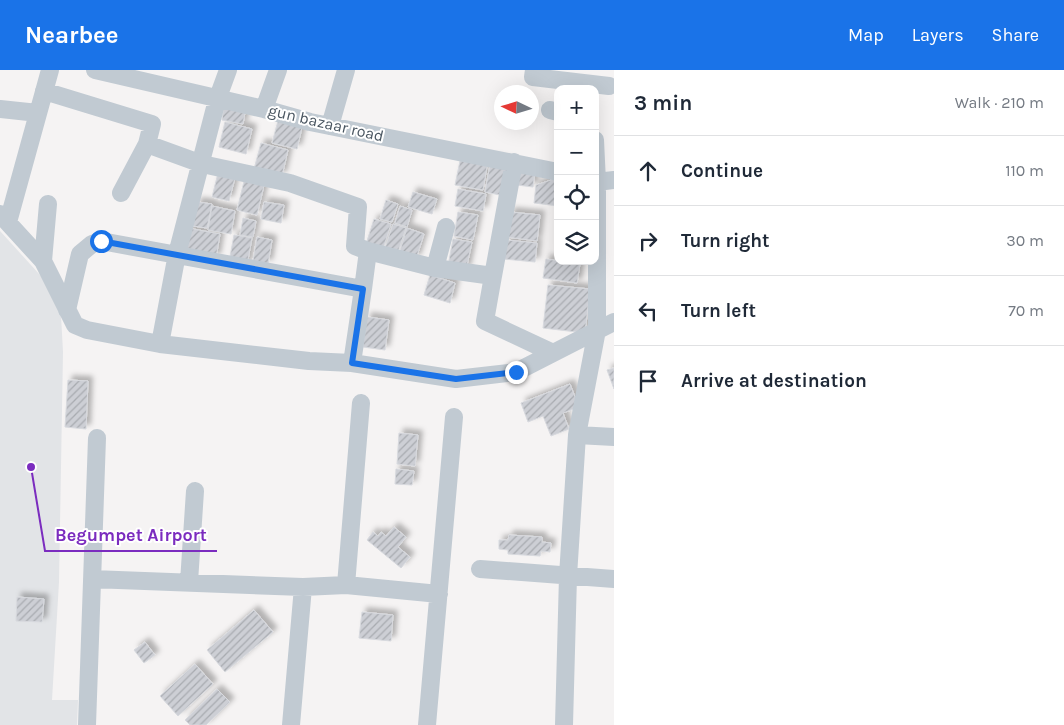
<!DOCTYPE html>
<html lang="en">
<head>
<meta charset="utf-8">
<style>
	body { margin:0; font-family:Karla,sans-serif; background:#f6f6f7; color:#1f2937 }
	.controls { position:absolute; right:15px; top:15px; display:grid; overflow:hidden; border-radius:10px; box-shadow:0 5px 20px #0002 }
	.controls button { width:45px; height:45px; display:grid; place-items:center; padding:0; border:0; border-bottom:1px solid #e0e1e3; background:#fff; color:#1f2937; font:25px sans-serif }
	.compass { position:absolute; left:494px; top:15px; width:45px; height:45px; border-radius:50%; background:#fff; box-shadow:0 5px 20px #0002; rotate:274deg }
	.stop { position:absolute; width:15px; height:15px; margin:-11px; border:4px solid #1a73e8; border-radius:50%; background:#fff }
	.stop.end { background:#1a73e8; border-color:#fff; box-shadow:0 1px 5px #0008 }
	.list { margin:0; padding:0; list-style:none }
	h2 { display:flex; justify-content:space-between; align-items:center; height:65px; margin:0; padding:0 20px; font-size:21px }
	h2 small { font-size:16px; font-weight:400; color:#747a83 }
	.list li { display:grid; grid-template-columns:32px 1fr auto; gap:15px; align-items:center; box-sizing:border-box; height:70px; padding:0 20px; border-top:1px solid #e0e1e3 }
	.list b { display:block; font-size:19px; white-space:nowrap }
	.list em { font-size:16px; font-style:normal; color:#747a83 }
	.icon { flex:none; width:28px; height:28px; fill:none; stroke:currentColor; stroke-width:2; stroke-linecap:round; stroke-linejoin:round }
	.map { position:relative; flex:none; width:614px; height:655px; overflow:hidden }
	header { display:flex; align-items:center; gap:30px; box-sizing:border-box; height:70px; padding:0 25px; background:#1a73e8; color:#fff }
	header strong { font-size:24px }
	nav { display:flex; gap:28px; margin-inline-start:auto; font-size:18px }
	main { display:flex }
	aside { flex:1; background:#fff }
	.map>svg:first-child { display:block }
	.airport { fill:#e2e4e7 }
	.building { fill:url(#building-hatch); stroke:#d7d9de; filter:url(#shadow) }
	.lines { fill:none; stroke-linecap:round; stroke-linejoin:round }
	.minor { stroke:#c1cad2; stroke-width:18 }
	.route { stroke:#1a73e8; stroke-width:6 }
	.labels { text-anchor:middle; dominant-baseline:central; stroke-width:4; stroke-linejoin:round; paint-order:stroke }
	.street-label { font-size:16px; fill:#4a5661; stroke:#fff }
	.leader { fill:none; stroke:#7b2cbf; stroke-width:2 }
	.callout-dot { fill:#7b2cbf; stroke:#fff; stroke-width:2 }
	.callout-label { font-size:18px; text-anchor:middle; font-weight:bold; fill:#7b2cbf; stroke:#fff; stroke-width:4; stroke-linejoin:round; paint-order:stroke }
</style>
</head>
<body>
<header>
<strong>Nearbee</strong>
<nav><a>Map</a><a>Layers</a><a>Share</a></nav>
</header>
<main>
<div class="map">
<svg width="614" height="655" viewBox="0 0 614 655">
	<defs>
		<pattern id="building-hatch" width="6" height="6" patternUnits="userSpaceOnUse" patternTransform="scale(1.25)"><rect width="6" height="6" fill="#cdcfd5"/><path d="M-1 1l2-2M0 6l6-6M5 7l2-2" fill="none" stroke="#a8abb0"/></pattern>
		<filter id="shadow"><feDropShadow dx="4.5" dy="-4.5" stdDeviation="2.5" flood-color="#0004"/></filter>
	</defs>
	<rect width="100%" height="100%" fill="#f5f3f3"/>
	<!-- airport -->
	<path class="airport" d="M0,161L60,227L63,282L59,512L52,630H78L77,655H0Z"/>
	<!-- building -->
	<path class="building" d="M224,34L246,37L243,54L222,50Z
		M279,47L303,53L297,79L272,73Z
		M225,52L252,59L246,84L219,77Z
		M261,73L288,80L282,106L254,99Z
		M461,86L488,91L483,120L455,115Z
		M491,89L511,93L505,126L485,122Z
		M219,99L236,104L229,131L212,127Z
		M519,99L535,101L533,117L517,115Z
		M245,107L265,111L257,145L237,140Z
		M557,108L558,136L534,133L536,115Z
		M458,119L486,124L483,141L455,136Z
		M413,122L437,129L432,144L408,137Z
		M386,130L398,134L392,152L380,149Z
		M197,132L212,134L207,158L193,156Z
		M264,132L284,135L281,153L261,149Z
		M212,136L235,141L231,164L208,160Z
		M400,136L412,140L407,157L395,153Z
		M458,142L478,145L473,170L454,166Z
		M510,142L540,145L537,171L507,167Z
		M243,148L256,151L253,167L240,165Z
		M374,149L391,154L383,179L366,174Z
		M393,154L406,158L398,182L385,178Z
		M188,158L220,164L216,188L184,183Z
		M407,158L424,164L416,189L399,184Z
		M234,165L252,168L247,195L229,192Z
		M257,167L272,170L268,194L253,191Z
		M453,169L472,172L466,200L448,196Z
		M506,170L537,173L535,192L504,189Z
		M546,189L580,194L577,213L543,208Z
		M430,205L455,213L450,233L424,225Z
		M548,215L590,219L585,263L543,258Z
		M367,247L389,250L385,280L363,277Z
		M614,298V319L607,300Z
		M68,310L88,311L86,359L65,357Z
		M570,314L579,337L563,343L569,359L551,366L543,346L528,352L521,333Z
		M399,363L418,365L415,396L397,394Z
		M396,399L414,401L412,415L395,414Z
		M394,457L406,467L398,477L410,487L401,498L367,470L373,462L378,466L381,462L386,466Z
		M509,465L542,467V472L551,473L550,482L541,481L540,486L508,484V480L499,479V470H508Z
		M17,527L44,529L42,552L16,551Z
		M254,540L273,562L225,602L207,580Z
		M362,542L393,545L391,571L359,568Z
		M145,572L155,585L144,593L134,580Z
		M195,594L213,614L178,646L160,626Z
		M217,619L230,632L206,655H190L185,650Z"/>
	<g class="lines">
		<!-- minor -->
		<path class="minor" d="M95,0L264,39L310,52L558,102
			M534,0L533,7L609,16
			M44,21L152,54L147,74
			M0,39L38,43
			M264,39L278,0
			M550,40L558,42
			M330,56L346,0
			M595,70L597,112L595,111
			M121,123L147,74L202,94L290,113L358,137L355,176L368,181L363,219
			M0,144L43,191L75,255L87,260L160,274L309,291L352,293L456,309L516,302L614,252
			M8,152L50,0
			M368,181L435,198L493,206L485,251L553,283
			M43,191L48,134
			M435,198L446,157
			M493,206L514,92
			M67,240L80,184L92,174L101,171L363,219L352,293
			M160,274L177,184L217,30L228,0
			M577,365L614,367
			M480,499L614,509
			M92,509L303,517L346,515L439,524
			M189,512L195,421
			M346,515L361,333
			M87,655L97,368
			M291,655L303,517
			M427,655L454,347
			M564,655L568,506L577,365L597,260V112L614,110"/>
	</g>
	<g class="lines">
		<!-- route -->
		<path class="route" d="M101,171L363,219L352,293L456,309L516,302"/>
	</g>
	<g class="labels">
		<!-- street labels -->
		<g class="street-label">
			<text transform="translate(326 53) rotate(13)">gun bazaar road</text>
		</g>
	</g>
	<!-- callouts -->
	<path class="leader" d="M31 397L45 481H217"/>
	<circle class="callout-dot" cx="31" cy="397" r="5"/>
	<g class="callout-label">
		<text x="131" y="471">Begumpet Airport</text>
	</g>
</svg>
<div class="controls">
<button>+</button>
<button>−</button>
<button><svg class="icon" aria-label="locate" viewBox="0 0 24 24"><circle cx="12" cy="12" r="6"/><path d="M12 2v4M12 18v4M2 12h4M18 12h4"/></svg></button>
<button><svg class="icon" aria-label="layers" viewBox="0 0 24 24"><path d="M12 4l9 5-9 5-9-5zM3 14l9 5 9-5"/></svg></button>
</div>
<svg class="compass" viewBox="-18 -18 36 36"><path d="M0-13l5 13h-10z" fill="#e53935"/><path d="M0 13l5-13h-10z" fill="#747a83"/></svg>
<div class="stop" style="left:101px;top:171px"></div>
<div class="stop end" style="left:516px;top:302px"></div>
</div>
<aside>
<h2>3 min<small>Walk · 210 m</small></h2>
<ul class="list">
<li><svg class="icon" aria-label="ahead" viewBox="0 0 24 24"><path d="M12 20V5M6 11l6-6 6 6"/></svg><div><b>Continue</b></div><em>110 m</em></li>
<li><svg class="icon" aria-label="right" viewBox="0 0 24 24"><path d="M7 20v-9h11M14 6l5 5-5 5"/></svg><div><b>Turn right</b></div><em>30 m</em></li>
<li><svg class="icon" aria-label="left" viewBox="0 0 24 24"><path d="M17 20v-9H6M10 6l-5 5 5 5"/></svg><div><b>Turn left</b></div><em>70 m</em></li>
<li><svg class="icon" aria-label="arrive" viewBox="0 0 24 24"><path d="M6 21V4h12l-3 4 3 4H6"/></svg><div><b>Arrive at destination</b></div></li>
</ul>
</aside>
</main>
</body>
</html>
